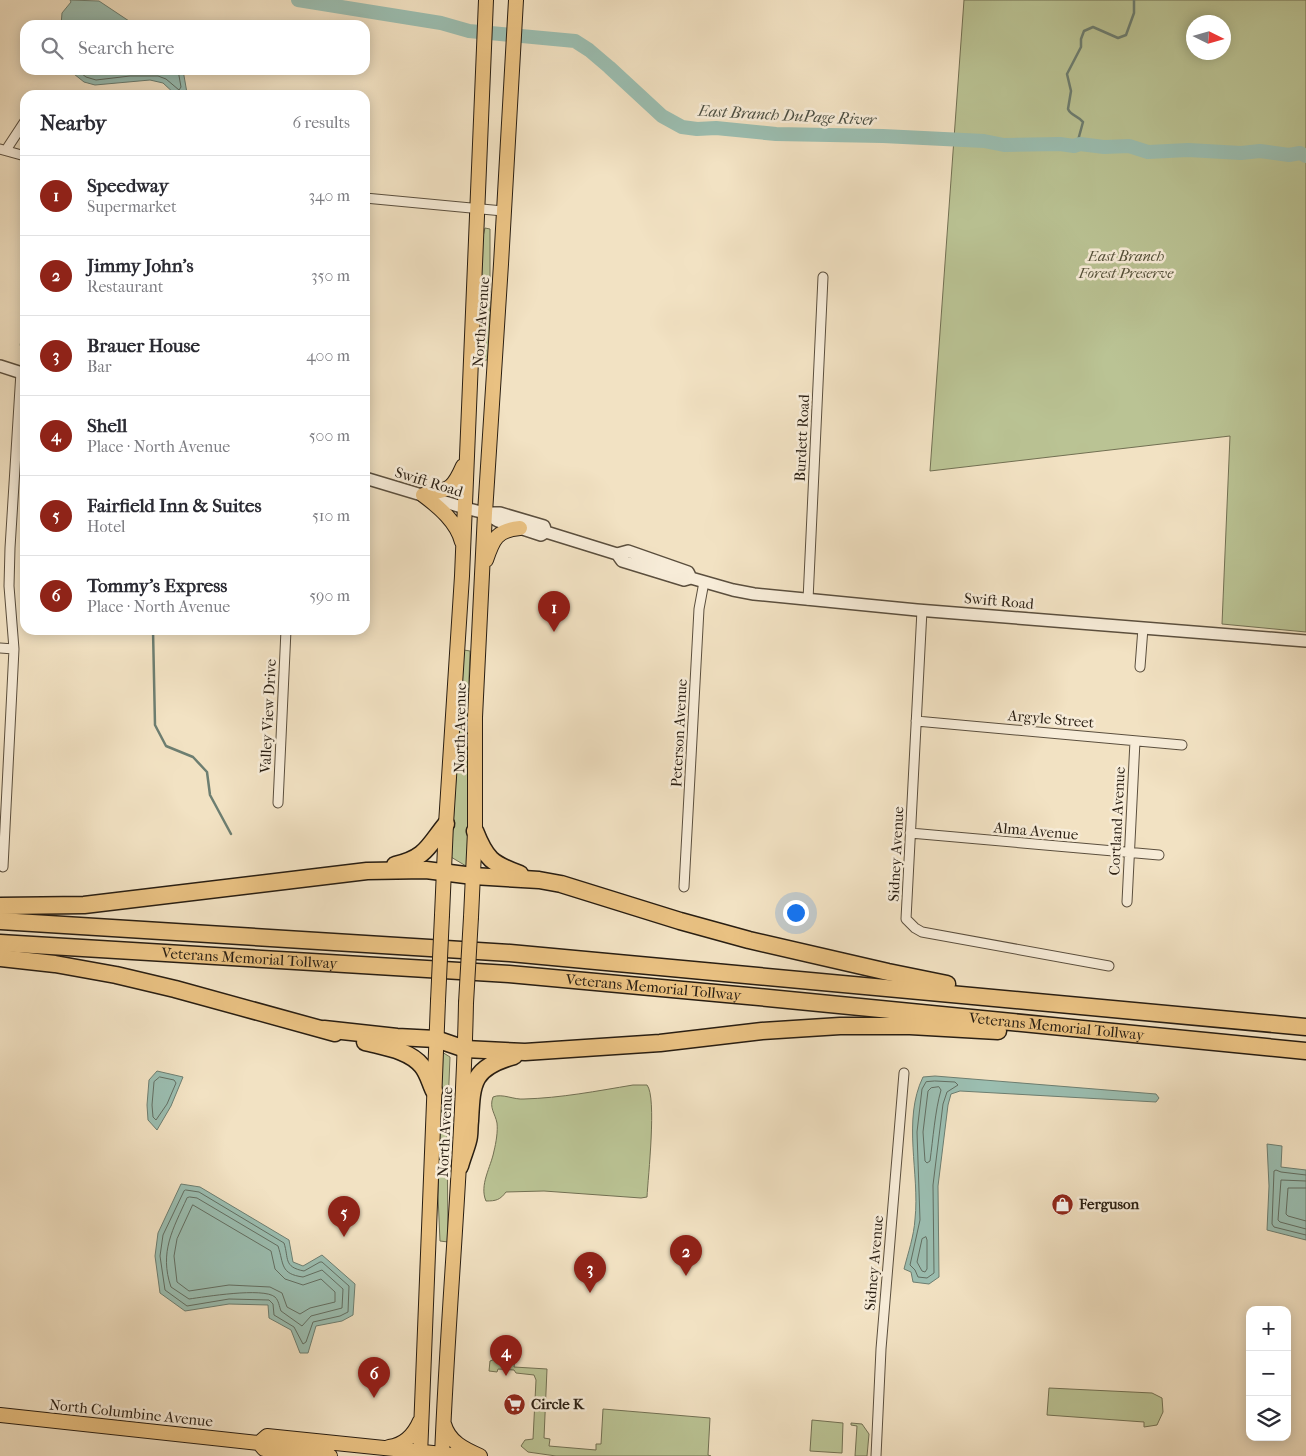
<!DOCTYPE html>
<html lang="en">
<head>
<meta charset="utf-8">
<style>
	body { margin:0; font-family:"IM FELL French Canon",serif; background:#f2f2f3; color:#2b2b33 }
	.controls { position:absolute; right:15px; bottom:15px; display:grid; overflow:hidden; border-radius:10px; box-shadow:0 2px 12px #0003 }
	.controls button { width:45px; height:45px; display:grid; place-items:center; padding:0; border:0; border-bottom:1px solid #e1e1e2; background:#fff; color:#2b2b33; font:25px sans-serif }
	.compass { position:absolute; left:1186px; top:15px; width:45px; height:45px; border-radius:50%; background:#fff; box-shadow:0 2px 12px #0003; rotate:95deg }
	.you { position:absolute; left:795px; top:912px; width:18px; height:18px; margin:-12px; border:4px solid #fff; border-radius:50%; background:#1a73e8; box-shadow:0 0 0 8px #1a73e833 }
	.badge { display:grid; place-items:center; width:32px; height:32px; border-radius:50%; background:#8f2418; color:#fff; font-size:16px; font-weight:700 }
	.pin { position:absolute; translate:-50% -41px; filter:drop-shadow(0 1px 2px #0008) }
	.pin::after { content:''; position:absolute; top:26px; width:18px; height:15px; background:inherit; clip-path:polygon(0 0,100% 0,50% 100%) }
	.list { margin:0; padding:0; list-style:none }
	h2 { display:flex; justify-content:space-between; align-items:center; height:65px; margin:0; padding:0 20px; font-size:21px }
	h2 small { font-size:16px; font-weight:400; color:#7c7c81 }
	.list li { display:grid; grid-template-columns:32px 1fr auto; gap:15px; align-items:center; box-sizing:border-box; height:80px; padding:0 20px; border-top:1px solid #e1e1e2 }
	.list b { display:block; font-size:19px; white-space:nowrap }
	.list p { margin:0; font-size:16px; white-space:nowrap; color:#7c7c81 }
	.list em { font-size:16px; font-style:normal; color:#7c7c81 }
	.icon { flex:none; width:28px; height:28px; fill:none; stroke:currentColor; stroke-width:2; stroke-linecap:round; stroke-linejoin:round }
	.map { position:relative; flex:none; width:1306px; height:1456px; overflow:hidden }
	.search { position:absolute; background:#fff; box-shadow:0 2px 12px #0003; left:20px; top:20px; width:350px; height:55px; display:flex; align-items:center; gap:12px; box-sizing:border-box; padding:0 18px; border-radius:15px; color:#7c7c81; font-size:19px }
	.panel { position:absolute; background:#fff; box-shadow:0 2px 12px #0003; left:20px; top:90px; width:350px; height:545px; border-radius:15px }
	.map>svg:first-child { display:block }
	.green { fill:#bac394; stroke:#727053; fill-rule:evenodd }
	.water { fill:#9bbeb1; stroke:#6d7e71 }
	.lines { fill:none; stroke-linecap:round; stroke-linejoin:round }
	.shore { stroke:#626e62; stroke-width:1 }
	.stream { stroke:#6d7e71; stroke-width:2.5 }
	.river { stroke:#9bbeb1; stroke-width:14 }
	.minor-casing { stroke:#5b4f3e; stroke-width:11 }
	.tertiary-casing { stroke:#5b4f3e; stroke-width:14 }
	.primary-casing { stroke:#291e12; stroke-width:16 }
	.motorway-casing { stroke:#291e12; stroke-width:19 }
	.minor { stroke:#f7ecd8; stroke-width:9 }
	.tertiary { stroke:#f7ecd8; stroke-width:11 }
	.primary { stroke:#e9c182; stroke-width:14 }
	.motorway { stroke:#e9c182; stroke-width:16 }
	.primary-bridge-casing { stroke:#291e12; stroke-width:16; stroke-linecap:butt }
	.primary-bridge { stroke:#e9c182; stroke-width:14 }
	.labels { text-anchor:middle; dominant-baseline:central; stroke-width:5; stroke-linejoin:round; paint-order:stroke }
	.park-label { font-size:15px; font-style:italic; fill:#545039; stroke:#f7ecd8 }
	.street-label { font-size:15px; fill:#291e12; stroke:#f7ecd8 }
	.poi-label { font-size:15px; font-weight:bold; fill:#291e12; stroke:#f7ecd8; text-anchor:start }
	.water-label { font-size:16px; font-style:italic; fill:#4b4e42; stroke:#f7ecd8 }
</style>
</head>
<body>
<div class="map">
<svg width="1306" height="1456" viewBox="0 0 1306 1456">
	<rect width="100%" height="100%" fill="#f2e2c3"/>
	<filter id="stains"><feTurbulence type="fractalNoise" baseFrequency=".004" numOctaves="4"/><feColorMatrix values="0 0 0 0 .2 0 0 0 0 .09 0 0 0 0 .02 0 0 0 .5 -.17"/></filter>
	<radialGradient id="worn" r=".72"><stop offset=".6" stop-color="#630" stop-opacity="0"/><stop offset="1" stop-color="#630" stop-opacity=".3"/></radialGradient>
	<!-- green -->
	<path class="green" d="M964,0H1306V632L1222,624L1230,436L930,471ZM1194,22H1224V52H1194Z
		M485,228L490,229V360H482L481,283L482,241Z
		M464,650L470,651L469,678L471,749L467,866H466L451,857Z
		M442,1052L450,1057L447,1131L448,1242L440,1241L438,1196Z
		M633,1085H647C657,1097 648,1177 647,1197L641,1198L544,1191L506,1192C500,1200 496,1201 486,1201C479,1185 491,1167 494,1151C496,1143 498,1131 497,1123C495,1113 489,1108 493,1097C502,1093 514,1100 524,1099C561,1098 597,1091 633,1085Z
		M498,1358L515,1359L514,1367L547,1369L544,1438L550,1439L549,1446L596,1450V1444H601L603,1409L710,1418L708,1455L711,1456H556L528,1452L521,1446L525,1440L533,1439L536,1380L534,1375L516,1373L514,1370L498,1369L497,1372L489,1371L490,1361Z
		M1049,1388L1152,1393L1162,1398L1163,1412L1157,1425L1144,1427V1422L1047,1415Z
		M812,1420L843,1423L842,1453L810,1451Z
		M851,1423L862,1424L869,1434L867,1456H855L857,1426L851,1425Z"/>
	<!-- water -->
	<path class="water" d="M70,0L99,1L135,25H61L62,13L71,2Z
		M69,70H183L187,93L183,95H176L163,83L150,80L95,85L84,82Z
		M157,1071L183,1077L171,1106L157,1130L148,1120L147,1105L149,1080Z
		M935,1076L1156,1094L1159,1098L1156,1102L960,1091L951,1094L948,1105L938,1186L939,1277L929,1284L913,1282L911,1272L904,1269C908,1253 914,1236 915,1219C920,1174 902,1120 923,1077Z
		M1267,1144L1282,1146L1281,1167L1306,1170V1240L1267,1230L1269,1186Z
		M181,1184L200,1187L289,1240L293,1262L303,1266L322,1255L355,1284L353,1315L342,1321L316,1326L308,1353H300L291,1330L269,1318L268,1305L229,1304L185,1311L160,1293L155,1256L158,1233Z"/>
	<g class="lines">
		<!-- shore -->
		<path class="shore" d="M77,70L86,77L96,80L130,76H158L166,79L179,90L181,87L178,70
			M160,1077L174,1080L176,1083L167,1104L156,1120L153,1117L152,1105L154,1082Z
			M935,1081L955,1082L958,1085L947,1092L943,1104L933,1185L934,1273L927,1278L918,1277L915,1270L910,1265L920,1220L917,1132L922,1089L926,1082Z
			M939,1087L941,1090C935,1111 933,1139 930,1161L927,1163L925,1161L923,1132L928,1091L931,1088Z
			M1306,1175L1281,1172L1276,1170L1274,1171L1272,1224L1274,1227L1306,1235
			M1306,1181L1281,1180L1278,1220L1280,1222L1306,1229
			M1306,1188H1288L1286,1214L1288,1216L1306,1221
			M186,1190L199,1192L284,1243C289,1258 283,1267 304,1271L320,1262H322L349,1286L348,1312L340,1316L313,1322L306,1342L303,1344L294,1327L274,1315L273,1304L269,1300L229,1299L187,1306L165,1290L160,1256L163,1235L184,1191Z
			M190,1197L197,1198L278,1246C284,1264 280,1274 303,1277L322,1270L343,1289L342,1308L311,1316L302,1326L281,1311C279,1306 279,1301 275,1297C263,1287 204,1297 189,1299L171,1287C159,1252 173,1229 187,1198Z
			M193,1205L271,1251L275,1269L285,1279L303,1285L321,1279L335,1292V1302L310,1308L300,1314L287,1307L282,1293L270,1287L229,1285L189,1291L177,1282L174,1256L177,1239Z
			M926,1237L927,1240V1269L925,1272L922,1271L917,1262L922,1239Z"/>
		<!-- stream -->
		<path class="stream" d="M1077,144L1083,122C1079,116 1071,116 1068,109L1071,91L1067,74L1081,47V39L1084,31L1093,27L1118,38L1126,35L1134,13V0
			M25,254L23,304L24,321L21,345L25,350
			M153,630L155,725L166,746L193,757L207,772L210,795L231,834"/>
		<!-- river -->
		<path class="river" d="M298,0L441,23L469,31L575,41L589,50L609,67L662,116L682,127L697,129L716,128L776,134L883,136L984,141L1004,145L1060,144L1074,146L1080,144L1104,147L1129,146L1148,152L1188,150L1241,153L1260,151L1289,155L1300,153L1306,156"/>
		<defs>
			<path id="minor" d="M0,149L25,156
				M6,150L25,121
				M365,198L503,211
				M808,600L823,277
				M922,610L906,919L915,928L922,932L1109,966
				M0,648L14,649
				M1140,667L1143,628
				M916,721L1182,745
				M278,803L286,630
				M910,833L1159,855
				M3,867L14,649L9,586L10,548L21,372
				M684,887L699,609L704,582
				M1127,902L1135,741
				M876,1456L881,1349L904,1073"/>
			<path id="tertiary" d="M0,366L25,374
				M365,478L465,508L485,513H500L544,526L546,532
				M485,513L498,521L541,535L546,532L617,554L628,551L688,572L691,578
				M617,554L622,561L684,580L691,578L733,590L754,594L917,610L1306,641"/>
			<path id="primary" d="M423,495C439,507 457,522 462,542
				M423,495C449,489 452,491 463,466
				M486,560C493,539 497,530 520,528
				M442,915L446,824L462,576L486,0
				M471,917L475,831V717L485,513L501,264L516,0
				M0,1415L259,1443L264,1449L330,1456
				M444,1424C449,1442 464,1449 480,1456
				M259,1443L267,1436L462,1456
				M389,1447C405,1445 414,1435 420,1421
				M420,1456L438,1001
				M442,1456C448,1305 463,1154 466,1003"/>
			<g id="motorway">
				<path d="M475,831C486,859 492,864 520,874"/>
				<path d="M395,865C426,858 428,846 446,824"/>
				<path d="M0,906L84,905L367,871L426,870L473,876L539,880L561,884L680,921L749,940L888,972L947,984"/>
				<path d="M0,921L510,953L1306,1027"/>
				<path id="s1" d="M0,943L509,974L748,996L1306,1051"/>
				<path d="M0,958L55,964L116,975L175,989L335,1033"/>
				<path d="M324,1029L397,1037L436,1039L465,1049L525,1052L660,1043L762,1031L840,1026H910L998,1031"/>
				<path d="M365,1042C384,1047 409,1050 422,1066C428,1073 430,1083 434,1091"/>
				<path d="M460,1166C462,1158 466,1149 468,1141C470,1135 469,1128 470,1121C472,1082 472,1068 514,1056"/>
			</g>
		</defs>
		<!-- minor casing -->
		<use href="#minor" class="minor-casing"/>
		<!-- tertiary casing -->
		<use href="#tertiary" class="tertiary-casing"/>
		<!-- primary casing -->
		<use href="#primary" class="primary-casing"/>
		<!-- motorway casing -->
		<use href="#motorway" class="motorway-casing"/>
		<!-- minor -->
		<use href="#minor" class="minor"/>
		<!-- tertiary -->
		<use href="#tertiary" class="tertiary"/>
		<!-- primary -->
		<use href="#primary" class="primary"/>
		<!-- motorway -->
		<use href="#motorway" class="motorway"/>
		<defs>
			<path id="primary-bridge" d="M438,1001L442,915
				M466,1003L471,917"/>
		</defs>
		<!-- primary-bridge casing -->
		<use href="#primary-bridge" class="primary-bridge-casing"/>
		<!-- primary-bridge -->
		<use href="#primary-bridge" class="primary-bridge"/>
	</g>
	<!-- icons -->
	<defs>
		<symbol id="shop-disc" viewBox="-11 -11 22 22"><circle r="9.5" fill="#8f2418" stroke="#f7ecd8"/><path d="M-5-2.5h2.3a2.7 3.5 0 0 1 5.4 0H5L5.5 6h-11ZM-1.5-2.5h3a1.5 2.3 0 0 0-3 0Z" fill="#fff"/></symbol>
		<symbol id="supermarket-disc" viewBox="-11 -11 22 22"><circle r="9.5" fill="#8f2418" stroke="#f7ecd8"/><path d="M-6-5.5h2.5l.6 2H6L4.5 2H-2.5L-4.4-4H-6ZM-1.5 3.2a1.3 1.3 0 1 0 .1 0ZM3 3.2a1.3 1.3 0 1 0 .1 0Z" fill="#fff"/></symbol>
	</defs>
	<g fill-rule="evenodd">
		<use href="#shop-disc" x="1050" y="1192" width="25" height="25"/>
		<use href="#supermarket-disc" x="502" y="1392" width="25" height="25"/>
	</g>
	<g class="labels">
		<!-- park labels -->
		<g class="park-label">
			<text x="1126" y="256">East Branch<tspan x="1126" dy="17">Forest Preserve</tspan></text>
		</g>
		<!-- street labels -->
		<g class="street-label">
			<text transform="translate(481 322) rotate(-86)">North Avenue</text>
			<text transform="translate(802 438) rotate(-87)">Burdett Road</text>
			<text transform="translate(429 482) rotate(17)">Swift Road</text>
			<text transform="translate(999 601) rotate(5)">Swift Road</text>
			<text transform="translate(268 716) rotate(-87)">Valley View Drive</text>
			<text transform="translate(1051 719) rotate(5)">Argyle Street</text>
			<text transform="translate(460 728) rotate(-89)">North Avenue</text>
			<text transform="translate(679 733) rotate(-87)">Peterson Avenue</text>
			<text transform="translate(1117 821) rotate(-87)">Cortland Avenue</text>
			<text transform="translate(1036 831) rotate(5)">Alma Avenue</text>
			<text transform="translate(896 854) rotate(-87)">Sidney Avenue</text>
			<text stroke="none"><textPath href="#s1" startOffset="250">Veterans Memorial Tollway</textPath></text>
			<text stroke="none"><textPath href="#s1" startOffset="655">Veterans Memorial Tollway</textPath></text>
			<text stroke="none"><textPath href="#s1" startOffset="1060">Veterans Memorial Tollway</textPath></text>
			<text transform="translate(445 1132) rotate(-87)">North Avenue</text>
			<text transform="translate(874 1263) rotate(-85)">Sidney Avenue</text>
			<text transform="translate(131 1413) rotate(6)">North Columbine Avenue</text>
		</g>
		<!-- poi labels -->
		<g class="poi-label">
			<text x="1079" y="1204">Ferguson</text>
			<text x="531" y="1404">Circle K</text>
		</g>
		<!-- water labels -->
		<g class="water-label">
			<text transform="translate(787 115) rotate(3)">East Branch DuPage River</text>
		</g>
	</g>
	<rect width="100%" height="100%" filter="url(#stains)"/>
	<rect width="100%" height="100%" fill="url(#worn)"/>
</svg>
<div class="controls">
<button>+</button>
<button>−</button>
<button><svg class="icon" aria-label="layers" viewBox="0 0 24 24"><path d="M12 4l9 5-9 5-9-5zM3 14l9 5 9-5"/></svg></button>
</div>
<svg class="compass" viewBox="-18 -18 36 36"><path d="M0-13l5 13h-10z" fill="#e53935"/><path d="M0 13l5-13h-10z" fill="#7c7c81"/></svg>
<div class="you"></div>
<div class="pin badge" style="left:554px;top:632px">1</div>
<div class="pin badge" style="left:686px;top:1276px">2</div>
<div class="pin badge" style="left:590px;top:1293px">3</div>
<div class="pin badge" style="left:506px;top:1376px">4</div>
<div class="pin badge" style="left:344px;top:1237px">5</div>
<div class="pin badge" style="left:374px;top:1398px">6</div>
<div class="search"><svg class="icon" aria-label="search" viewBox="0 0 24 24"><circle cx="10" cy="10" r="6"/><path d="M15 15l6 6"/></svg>Search here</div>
<section class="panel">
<h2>Nearby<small>6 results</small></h2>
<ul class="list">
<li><span class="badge">1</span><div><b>Speedway</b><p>Supermarket</p></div><em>340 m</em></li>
<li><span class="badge">2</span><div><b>Jimmy John's</b><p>Restaurant</p></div><em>350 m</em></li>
<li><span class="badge">3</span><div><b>Brauer House</b><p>Bar</p></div><em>400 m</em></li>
<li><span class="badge">4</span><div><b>Shell</b><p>Place · North Avenue</p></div><em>500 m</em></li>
<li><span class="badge">5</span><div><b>Fairfield Inn &amp; Suites</b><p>Hotel</p></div><em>510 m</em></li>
<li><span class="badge">6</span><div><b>Tommy's Express</b><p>Place · North Avenue</p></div><em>590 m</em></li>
</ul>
</section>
</div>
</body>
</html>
